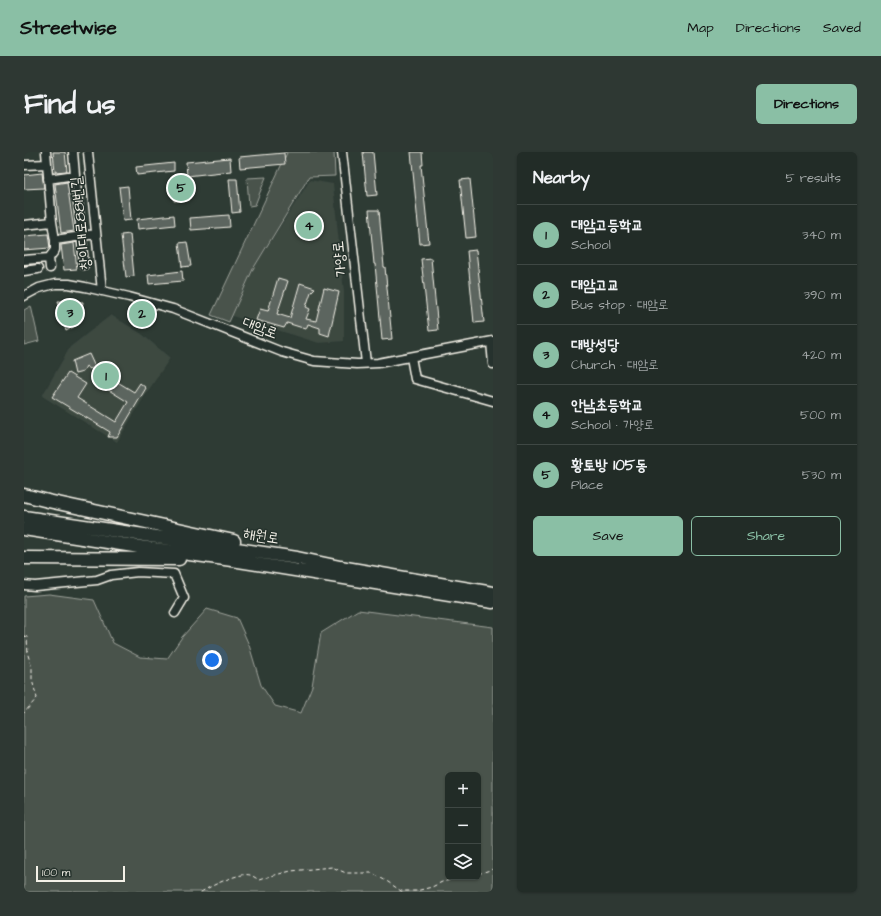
<!DOCTYPE html>
<html lang="en">
<head>
<meta charset="utf-8">
<style>
	body { margin:0; font-family:"Architects Daughter","Poor Story",sans-serif; background:#2e3833; color:#f1f3f6 }
	.controls { position:absolute; right:12px; bottom:12px; display:grid; overflow:hidden; border-radius:6px; box-shadow:0 1px 3px #0004 }
	.controls button { width:36px; height:36px; display:grid; place-items:center; padding:0; border:0; border-bottom:1px solid #3f4844; background:#222c27; color:#f1f3f6; font:20px sans-serif }
	.scale { position:absolute; left:12px; bottom:10px; width:89px; box-sizing:border-box; padding-left:4px; border:2px solid #f4f1e8; border-top:0; font-size:11px; line-height:14px; white-space:nowrap; color:#f4f1e8; -webkit-text-stroke:3px #26332d; paint-order:stroke }
	.you { position:absolute; left:188px; top:508px; width:14px; height:14px; margin:-10px; border:3px solid #fff; border-radius:50%; background:#1a73e8; box-shadow:0 0 0 6px #1a73e833 }
	.badge { display:grid; place-items:center; width:26px; height:26px; border-radius:50%; background:#8abfa5; color:#111; font-size:13px; font-weight:700 }
	.pin { position:absolute; translate:-50% -50%; border:2px solid #fff; box-shadow:0 1px 4px #0006 }
	.list { margin:0; padding:0; list-style:none }
	h2 { display:flex; justify-content:space-between; align-items:center; height:52px; margin:0; padding:0 16px; font-size:17px }
	h2 small { font-size:13px; font-weight:400; color:#a2a7a7 }
	.list li { display:grid; grid-template-columns:26px 1fr auto; gap:12px; align-items:center; box-sizing:border-box; height:60px; padding:0 16px; border-top:1px solid #3f4844 }
	.list b { display:block; font-size:15px; white-space:nowrap }
	.list p { margin:0; font-size:13px; white-space:nowrap; color:#a2a7a7 }
	.list em { font-size:13px; font-style:normal; color:#a2a7a7 }
	.actions { display:flex; gap:8px; padding:12px 16px }
	.actions a { flex:1; padding:9px 0; border:1px solid #8abfa5; border-radius:6px; text-align:center; font-size:14px; color:#8abfa5 }
	.actions .main { background:#8abfa5; color:#111 }
	.icon { flex:none; width:22px; height:22px; fill:none; stroke:currentColor; stroke-width:2; stroke-linecap:round; stroke-linejoin:round }
	.map { position:relative; flex:none; width:469px; height:740px; overflow:hidden; border-radius:6px }
	header { display:flex; align-items:center; gap:24px; box-sizing:border-box; height:56px; padding:0 20px; background:#8abfa5; color:#111 }
	header strong { font-size:19px }
	nav { display:flex; gap:22px; margin-inline-start:auto; font-size:14px }
	.intro { display:flex; align-items:center; justify-content:space-between; box-sizing:border-box; height:96px; padding:0 24px }
	h1 { margin:0; font-size:28px }
	.button { padding:10px 18px; border-radius:6px; background:#8abfa5; color:#111; font-size:14px; font-weight:700 }
	main { display:flex; gap:24px; padding:0 24px }
	aside { flex:1; background:#222c27; border-radius:6px; box-shadow:0 1px 3px #0004 }
	.map>svg:first-child { display:block }
	.built { fill:#3c4841 }
	.green { fill:#48524c; stroke:#9ea29a; fill-rule:evenodd }
	.building { fill:#5c655e; stroke:#f4f1e8 }
	.lines { fill:none; stroke-linecap:round; stroke-linejoin:round }
	.minor-casing { stroke:#f4f1e8; stroke-width:11 }
	.highway-casing { stroke:#f4f1e8; stroke-width:15 }
	.path { stroke:#f4f1e8; stroke-width:1; stroke-dasharray:4 3; stroke-linecap:butt }
	.minor { stroke:#26332d; stroke-width:8 }
	.highway { stroke:#26332d; stroke-width:12 }
	.labels { text-anchor:middle; dominant-baseline:central; stroke-width:3; stroke-linejoin:round; paint-order:stroke }
	.street-label { font-size:15px; fill:#f4f1e8; stroke:#26332d }
</style>
</head>
<body>
<header>
<strong>Streetwise</strong>
<nav><a>Map</a><a>Directions</a><a>Saved</a></nav>
</header>
<div class="intro"><h1>Find us</h1><a class="button">Directions</a></div>
<main>
<div class="map">
<svg width="469" height="740" viewBox="0 0 469 740">
	<rect width="100%" height="100%" fill="#2e3b34"/>
	<filter id="ink" filterUnits="userSpaceOnUse"><feTurbulence type="fractalNoise" baseFrequency=".025" numOctaves="2"/><feDisplacementMap in="SourceGraphic" scale="8" xChannelSelector="R" yChannelSelector="G"/><feConvolveMatrix kernelMatrix="1 2 1 2 8 2 1 2 1" color-interpolation-filters="sRGB"/></filter>
	<g filter="url(#ink)">
		<!-- built -->
		<path class="built" d="M286,28L309,32L320,140V189L295,191L208,164L229,117Z
			M87,163L118,182L146,206L122,242L93,290L18,244L46,195Z"/>
		<!-- green -->
		<path class="green" d="M260,0H310L311,24L285,25L229,117L205,170L187,163L263,1Z
			M242,25L231,53L225,54L223,26Z
			M7,154L15,189L0,193V158Z
			M25,442L70,448L89,491L116,505L143,507L158,485L183,457L213,466L225,493L237,533L251,554L277,561L288,534L297,481L334,458L469,475V740H0V444ZM424,623H454V725H424Z"/>
		<!-- building -->
		<path class="building" d="M29,0H41L43,19L31,20Z
			M339,0H349L353,43L343,44Z
			M387,0H398L399,13H397L405,91L396,92Z
			M260,1L261,12L216,16L215,5Z
			M206,6L207,19L163,24L162,10Z
			M150,11V19L113,23L112,15Z
			M18,21L20,36L0,37V23Z
			M163,24L165,48L150,49L148,25Z
			M205,27H213L216,60L208,61Z
			M446,27L452,85L442,86L436,28Z
			M43,30L50,79L37,81L31,32Z
			M104,34L107,68L99,69L95,35Z
			M345,58H355L360,115H361L368,187L358,188L351,112H350Z
			M150,63L151,73L114,77L113,67Z
			M205,63L206,75L167,78L166,66Z
			M24,82L26,96L0,98V84Z
			M106,82L110,124L102,125L97,83Z
			M163,90L167,114L158,115L155,91Z
			M50,91L53,117L40,118L37,93Z
			M452,98L460,170L450,171L443,99Z
			M407,106L414,178L405,179L397,107Z
			M158,119L159,129L125,132L124,123Z
			M254,126L264,129L253,162L266,166L276,131L291,136L287,140L282,155L286,157L282,167L292,169L300,136L315,140L305,184L296,181V176L284,172L282,177L263,171L260,176L232,168L236,157L244,159Z
			M34,149L59,150L58,157H57L53,164L50,166L53,173L42,179Z
			M65,202L71,215L66,217L62,214L59,220L51,222L48,209Z
			M74,218L110,240L116,231L122,236L93,285H84L86,280L28,245L44,221L62,232L53,246L92,270L104,250L67,227Z"/>
		<g class="lines">
			<defs>
				<path id="minor" d="M22,0L28,70L31,88V98L25,106L26,116
					M64,0L78,139
					M318,0L342,211
					M0,13L23,12
					M24,27L51,23L49,0
					M52,31L60,113
					M0,73L28,70
					M31,88L72,82
					M0,108L25,106
					M0,119L14,117
					M0,144L15,136L31,132H45L61,135L105,145L149,157L258,200L290,209L333,212L354,211L469,189
					M467,190L469,212
					M387,205L391,227L469,249
					M0,433L11,434L73,428L87,423L114,420L150,422L160,446L151,461"/>
				<path id="highway" d="M0,343L24,349L210,389
					M0,365L273,406L316,415L469,441
					M0,377L116,395L208,408L469,450
					M0,406L155,407"/>
			</defs>
			<!-- minor casing -->
			<use href="#minor" class="minor-casing"/>
			<!-- highway casing -->
			<use href="#highway" class="highway-casing"/>
			<!-- path -->
			<path class="path" d="M0,484L3,485L4,503L8,516V528L13,546L0,561
				M454,722L469,717
				M177,740C187,734 215,720 226,723C229,724 232,726 235,728L247,724L267,719L308,715L322,721H348L364,730L377,739H392L408,735L418,730L440,725"/>
			<!-- minor -->
			<use href="#minor" class="minor"/>
			<!-- highway -->
			<use href="#highway" class="highway"/>
		</g>
	</g>
	<g class="labels">
		<!-- street labels -->
		<g class="street-label">
			<text transform="translate(57 71) rotate(-96)">창이대로881번길</text>
			<text transform="translate(316 107) rotate(-96)">가양로</text>
			<text transform="translate(236 176) rotate(21)">대암로</text>
			<text transform="translate(237 384) rotate(9)">해원로</text>
		</g>
	</g>
</svg>
<div class="controls">
<button>+</button>
<button>−</button>
<button><svg class="icon" aria-label="layers" viewBox="0 0 24 24"><path d="M12 4l9 5-9 5-9-5zM3 14l9 5 9-5"/></svg></button>
</div>
<div class="scale">100 m</div>
<div class="you"></div>
<div class="pin badge" style="left:82px;top:224px">1</div>
<div class="pin badge" style="left:118px;top:162px">2</div>
<div class="pin badge" style="left:46px;top:161px">3</div>
<div class="pin badge" style="left:285px;top:74px">4</div>
<div class="pin badge" style="left:157px;top:36px">5</div>
</div>
<aside>
<h2>Nearby<small>5 results</small></h2>
<ul class="list">
<li><span class="badge">1</span><div><b>대암고등학교</b><p>School</p></div><em>340 m</em></li>
<li><span class="badge">2</span><div><b>대암고교</b><p>Bus stop · 대암로</p></div><em>390 m</em></li>
<li><span class="badge">3</span><div><b>대방성당</b><p>Church · 대암로</p></div><em>420 m</em></li>
<li><span class="badge">4</span><div><b>안남초등학교</b><p>School · 가양로</p></div><em>500 m</em></li>
<li><span class="badge">5</span><div><b>황토방 105동</b><p>Place</p></div><em>530 m</em></li>
</ul>
<div class="actions"><a class="main">Save</a><a>Share</a></div>
</aside>
</main>
</body>
</html>
